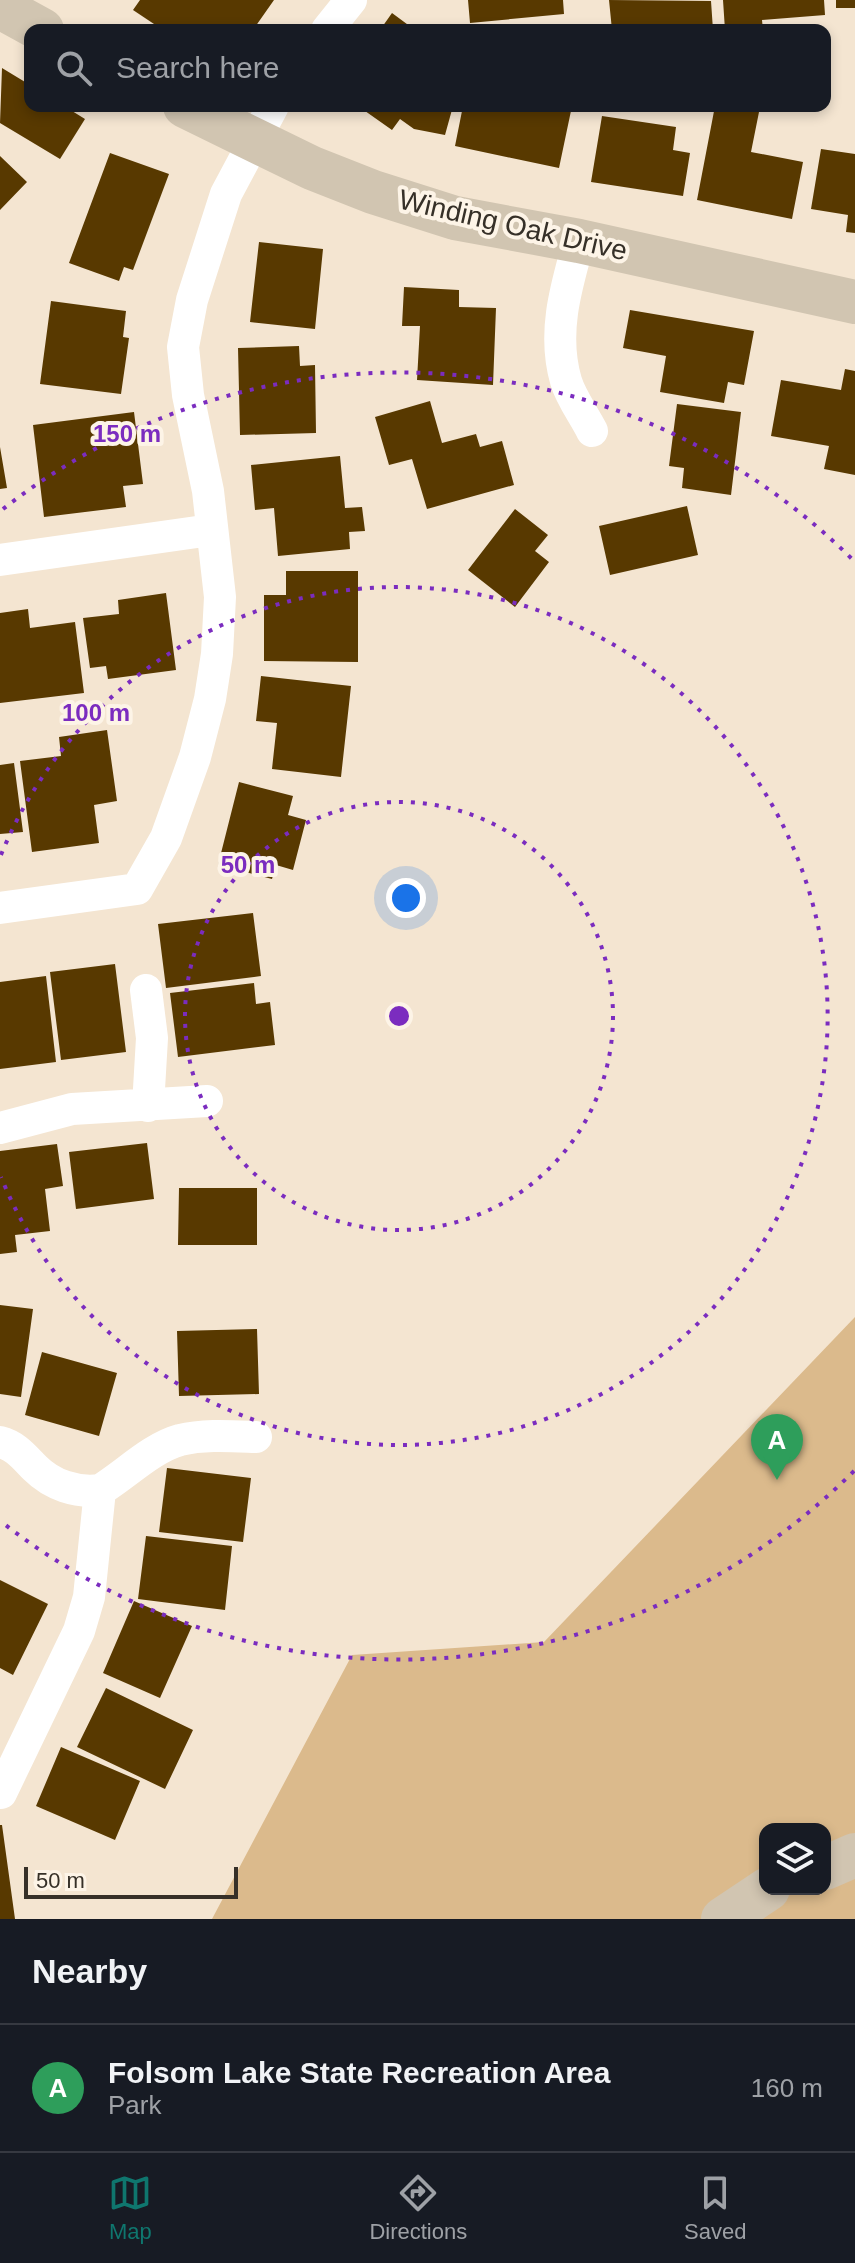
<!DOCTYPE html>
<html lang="en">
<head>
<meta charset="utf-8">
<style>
	body { margin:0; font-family:Arial,sans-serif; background:#20242c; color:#f1f3f6 }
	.controls { position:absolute; right:24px; bottom:24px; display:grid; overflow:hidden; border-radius:16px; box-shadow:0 4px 12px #0003 }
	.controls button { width:72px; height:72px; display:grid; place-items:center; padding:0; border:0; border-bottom:2px solid #363941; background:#171b24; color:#f1f3f6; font:40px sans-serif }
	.scale { position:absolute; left:24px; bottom:20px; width:214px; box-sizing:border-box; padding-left:8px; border:4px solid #363028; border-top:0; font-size:22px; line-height:28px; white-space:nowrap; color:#363028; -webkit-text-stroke:6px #fdf4e7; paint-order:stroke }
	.you { position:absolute; left:406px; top:898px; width:28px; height:28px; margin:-20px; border:6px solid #fff; border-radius:50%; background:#1a73e8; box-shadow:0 0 0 12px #1a73e833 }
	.badge { display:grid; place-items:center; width:52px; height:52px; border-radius:50%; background:#0f766e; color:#fff; font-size:26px; font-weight:700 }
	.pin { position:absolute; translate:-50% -66px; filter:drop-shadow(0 2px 4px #0008) }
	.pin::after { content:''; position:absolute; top:42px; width:28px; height:24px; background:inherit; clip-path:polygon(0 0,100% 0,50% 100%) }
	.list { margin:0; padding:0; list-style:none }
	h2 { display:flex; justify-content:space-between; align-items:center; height:104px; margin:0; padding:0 32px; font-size:34px }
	h2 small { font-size:26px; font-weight:400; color:#9ea1a6 }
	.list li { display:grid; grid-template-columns:52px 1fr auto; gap:24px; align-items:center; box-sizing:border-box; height:128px; padding:0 32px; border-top:2px solid #363941 }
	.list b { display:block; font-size:30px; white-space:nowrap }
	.list p { margin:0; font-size:26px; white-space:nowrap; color:#9ea1a6 }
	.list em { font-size:26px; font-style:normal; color:#9ea1a6 }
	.icon { flex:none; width:44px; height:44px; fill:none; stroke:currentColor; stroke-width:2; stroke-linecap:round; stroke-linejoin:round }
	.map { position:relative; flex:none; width:855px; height:1919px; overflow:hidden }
	.search { position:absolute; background:#171b24; box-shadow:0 4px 12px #0003; left:24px; right:24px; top:24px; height:88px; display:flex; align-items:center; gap:20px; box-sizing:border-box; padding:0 28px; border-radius:16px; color:#9ea1a6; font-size:30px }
	.sheet { height:232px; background:#171b24 }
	nav { display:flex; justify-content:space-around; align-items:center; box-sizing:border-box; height:112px; border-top:2px solid #363941; background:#171b24; font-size:22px; color:#9ea1a6 }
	nav a { display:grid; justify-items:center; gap:4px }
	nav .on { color:#0f766e }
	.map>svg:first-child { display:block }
	.green { fill:#dbba8c; fill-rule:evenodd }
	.building { fill:#583900 }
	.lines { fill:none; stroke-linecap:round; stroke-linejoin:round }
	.street { stroke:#fff; stroke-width:32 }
	.secondary { stroke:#d1c5b1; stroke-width:44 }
	.ring { fill:none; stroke:#7b2cbf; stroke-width:4; stroke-dasharray:4 8 }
	.labels { text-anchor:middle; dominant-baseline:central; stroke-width:8; stroke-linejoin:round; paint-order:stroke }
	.street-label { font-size:28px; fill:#363028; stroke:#fdf4e7 }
	.centre { fill:#7b2cbf; stroke:#fdf4e7; stroke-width:4 }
	.ring-label { font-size:24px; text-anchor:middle; font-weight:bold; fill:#7b2cbf; stroke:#fdf4e7; stroke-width:8; stroke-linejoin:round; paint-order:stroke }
</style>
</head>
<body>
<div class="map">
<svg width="855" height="1919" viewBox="0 0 855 1919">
	<rect width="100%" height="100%" fill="#f4e5d1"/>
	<!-- green -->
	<path class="green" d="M855,1317V1919H212L352,1655L544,1642ZM765,1829H825V1889H765Z"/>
	<!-- building -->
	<path class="building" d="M140,0H274L253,30H163L133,10Z
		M468,0H563L564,14L470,23Z
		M609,0L711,1L713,30H612Z
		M723,0H824L825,15L762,20L763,30H725Z
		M836,0H855V8H836Z
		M392,13L415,30H380Z
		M2,68L30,85V106H64L85,119L60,159L0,123Z
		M358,106H453L445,135L414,129L400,119L392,130Z
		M463,106H572L559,168L455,146Z
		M715,106L759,112L751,152L803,162L792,219L697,200Z
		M602,116L676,127L673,150L690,153L683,196L591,182Z
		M821,149L855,154V233L846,232L848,215L811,209Z
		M110,153L169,174L133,270L124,267L119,281L69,263Z
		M0,156L27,182L0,210Z
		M259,242L323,249L315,329L250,322Z
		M404,287L459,290V307L496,308L493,385L417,380L420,326H402Z
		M51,301L126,311L123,337L129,338L121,394L40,384Z
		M630,310L754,331L744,385L728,382L724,403L660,392L666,356L623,348Z
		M299,346L300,366L315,365L316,433L240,435L238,348Z
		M845,369L855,371V475L824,469L829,446L771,436L781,380L841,390Z
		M430,401L442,443L476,434L480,447L502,441L514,485L427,509L412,459L389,465L375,417Z
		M677,404L741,412L731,495L682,488L684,468L669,466Z
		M134,412L143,484L123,486L126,507L44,517L33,425Z
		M0,447L7,488L0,489Z
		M340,456L345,508L362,507L365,531L349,532L350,549L278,556L274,508L255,510L251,465Z
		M687,506L698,555L610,575L599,526Z
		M515,509L548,535L535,551L549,562L515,607L468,570Z
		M286,571H358V662L264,661V595H286Z
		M166,593L176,670L108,679L106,666L90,668L83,618L119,614L118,600Z
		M28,609L30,628L75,622L84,693L0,703V613Z
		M261,676L351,686L341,777L272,769L277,723L256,721Z
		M107,730L117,801L94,805L99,843L32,852L20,761L61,756L59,737Z
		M14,763L23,832L0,834V765Z
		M239,782L293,796L288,815L306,820L293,870L276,865L272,879L218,865Z
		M253,913L261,976L166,988L158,924Z
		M115,964L126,1052L61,1060L50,972Z
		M46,976L56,1062L0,1069V982Z
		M254,983L256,1004L270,1002L275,1045L178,1057L170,993Z
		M147,1143L154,1199L76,1209L69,1152Z
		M57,1144L63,1186L45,1189L50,1231L15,1235L17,1252L0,1254V1151Z
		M179,1188H257V1245H178Z
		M0,1305L33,1309L21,1397L0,1394Z
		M257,1329L259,1394L179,1396L177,1331Z
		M42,1352L117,1373L99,1436L25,1415Z
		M167,1468L251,1478L243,1542L159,1532Z
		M146,1536L232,1546L225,1610L138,1599Z
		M0,1580L48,1604L13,1675L0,1668Z
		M134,1601L192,1626L160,1698L103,1673Z
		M106,1688L193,1730L165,1789L77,1747Z
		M61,1747L140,1781L115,1840L36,1806Z
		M0,1825H2L15,1919H0Z"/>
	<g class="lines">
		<!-- street -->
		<path class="street" d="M327,30L351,0
			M579,241C566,287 552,333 566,381C571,398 584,415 592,431
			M0,560L211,530
			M0,908L137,889L166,838L195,757L210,699L217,654L220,597L208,491L188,395L183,347L192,300L226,194L273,106
			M146,990L152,1038L148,1106
			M0,1128L72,1109L207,1101
			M0,1442C16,1446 24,1457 35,1468C52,1485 76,1493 100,1490C125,1475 151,1448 180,1440C204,1434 231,1436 256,1437
			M1,1793L79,1631L89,1597L100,1490"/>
		<!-- secondary -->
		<path class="secondary" d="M0,7L42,30
			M185,106L312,168L373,192L455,218L579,241L855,302
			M825,1868L855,1855
			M723,1919L768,1889"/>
	</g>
	<!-- distance rings -->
	<g class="ring">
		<circle cx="399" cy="1016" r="214"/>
		<path d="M1 855A429 429 0 1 1 1 1177"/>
		<path d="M854 1471A643 643 0 0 1 3 1523M3 509A643 643 0 0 1 854 561"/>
	</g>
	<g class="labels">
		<!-- street labels -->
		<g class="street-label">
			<text transform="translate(513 225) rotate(13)">Winding Oak Drive</text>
		</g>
	</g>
	<circle cx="399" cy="1016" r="12" class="centre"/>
	<g class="ring-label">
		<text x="127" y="442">150 m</text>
		<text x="96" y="721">100 m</text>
		<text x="248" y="873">50 m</text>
	</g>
</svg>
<div class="controls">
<button><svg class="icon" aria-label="layers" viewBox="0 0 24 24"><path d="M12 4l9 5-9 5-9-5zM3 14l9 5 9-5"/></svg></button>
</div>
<div class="scale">50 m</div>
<div class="you"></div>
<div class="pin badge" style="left:777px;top:1480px;background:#2e9e5b">A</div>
<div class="search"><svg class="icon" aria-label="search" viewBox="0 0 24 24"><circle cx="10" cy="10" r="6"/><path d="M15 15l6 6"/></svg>Search here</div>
</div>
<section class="sheet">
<h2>Nearby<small></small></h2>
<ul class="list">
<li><span class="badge" style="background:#2e9e5b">A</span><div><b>Folsom Lake State Recreation Area</b><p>Park</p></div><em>160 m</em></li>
</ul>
</section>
<nav>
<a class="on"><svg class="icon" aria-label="map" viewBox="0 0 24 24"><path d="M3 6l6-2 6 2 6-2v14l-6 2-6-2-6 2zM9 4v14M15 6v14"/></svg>Map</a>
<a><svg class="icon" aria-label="directions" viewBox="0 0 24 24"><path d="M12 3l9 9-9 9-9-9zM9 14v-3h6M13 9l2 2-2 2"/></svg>Directions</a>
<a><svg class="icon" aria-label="saved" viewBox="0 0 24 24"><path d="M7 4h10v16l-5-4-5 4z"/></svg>Saved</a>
</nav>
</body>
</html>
